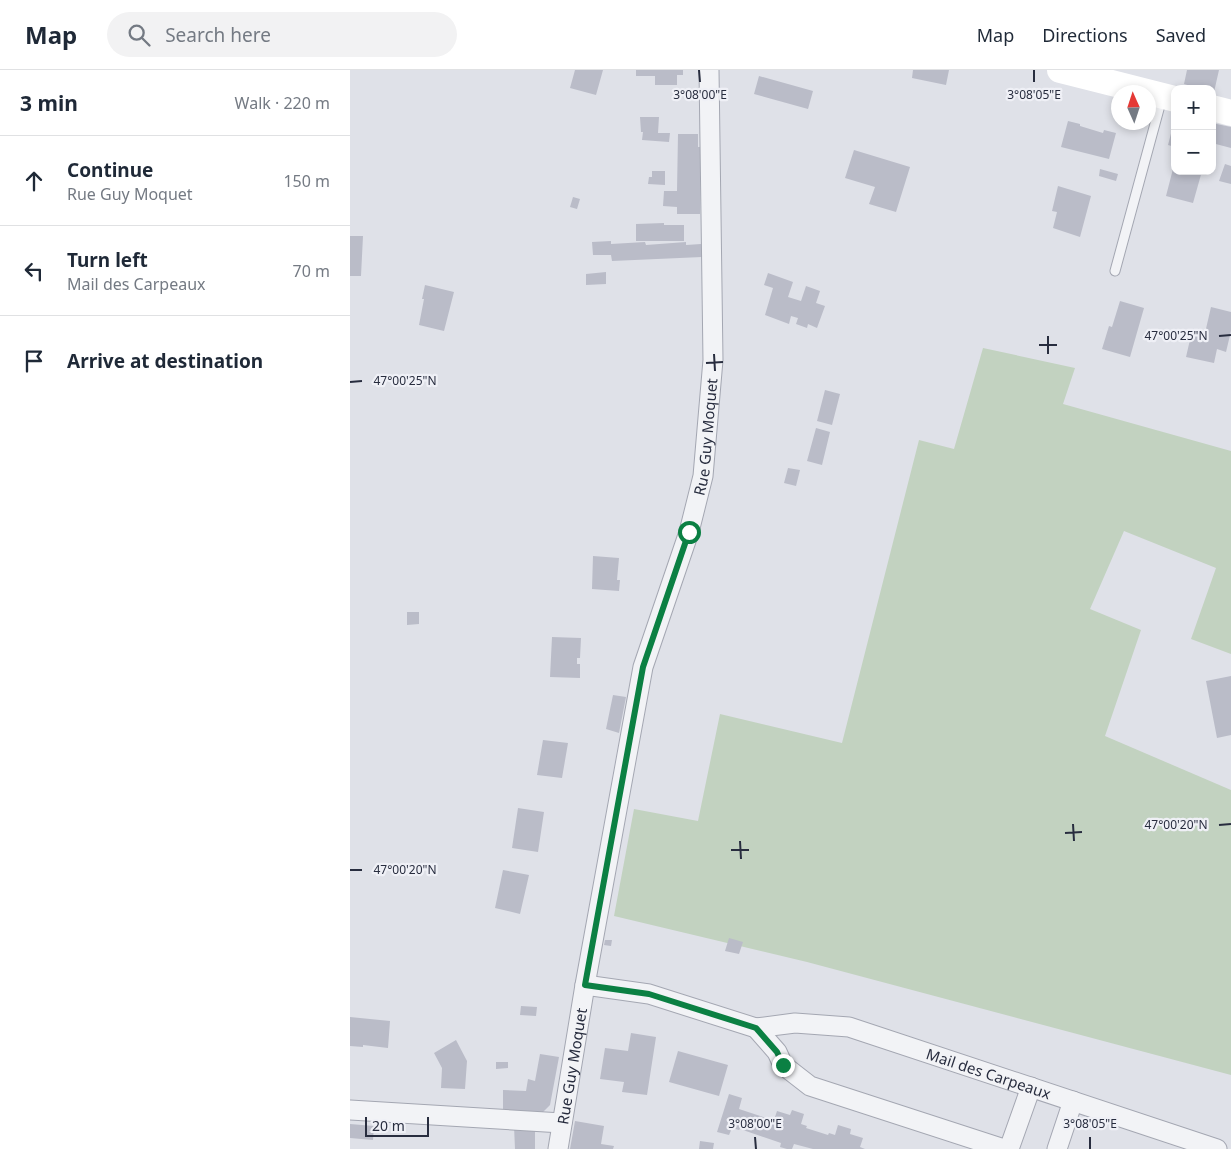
<!DOCTYPE html>
<html lang="en">
<head>
<meta charset="utf-8">
<style>
	body { margin:0; font-family:"Noto Sans",sans-serif; background:#f2f2f3; color:#1f2937 }
	.controls { position:absolute; right:15px; top:15px; display:grid; overflow:hidden; border-radius:10px; box-shadow:0 2px 8px #0003 }
	.controls button { width:45px; height:45px; display:grid; place-items:center; padding:0; border:0; border-bottom:1px solid #e0e1e3; background:#fff; color:#1f2937; font:25px sans-serif }
	.compass { position:absolute; left:761px; top:15px; width:45px; height:45px; border-radius:50%; background:#fff; box-shadow:0 2px 8px #0003; rotate:357deg }
	.scale { position:absolute; left:15px; bottom:12px; width:64px; box-sizing:border-box; padding-left:5px; border:2px solid #282d3f; border-top:0; font-size:14px; line-height:18px; white-space:nowrap; color:#282d3f; -webkit-text-stroke:4px #eff0f6; paint-order:stroke }
	.stop { position:absolute; width:15px; height:15px; margin:-11px; border:4px solid #0b8043; border-radius:50%; background:#fff }
	.stop.end { background:#0b8043; border-color:#fff; box-shadow:0 1px 5px #0008 }
	.list { margin:0; padding:0; list-style:none }
	h2 { display:flex; justify-content:space-between; align-items:center; height:65px; margin:0; padding:0 20px; font-size:21px }
	h2 small { font-size:16px; font-weight:400; color:#747a83 }
	.list li { display:grid; grid-template-columns:32px 1fr auto; gap:15px; align-items:center; box-sizing:border-box; height:90px; padding:0 20px; border-top:1px solid #e0e1e3 }
	.list b { display:block; font-size:19px; white-space:nowrap }
	.list p { margin:0; font-size:16px; white-space:nowrap; color:#747a83 }
	.list em { font-size:16px; font-style:normal; color:#747a83 }
	.icon { flex:none; width:28px; height:28px; fill:none; stroke:currentColor; stroke-width:2; stroke-linecap:round; stroke-linejoin:round }
	.map { position:relative; flex:none; width:881px; height:1079px; overflow:hidden }
	header { display:flex; align-items:center; gap:30px; box-sizing:border-box; height:70px; padding:0 25px; background:#fff; border-bottom:1px solid #e0e1e3 }
	header strong { font-size:24px }
	nav { display:flex; gap:28px; margin-inline-start:auto; font-size:18px }
	.search { width:350px; height:45px; background:#f2f2f3; display:flex; align-items:center; gap:12px; box-sizing:border-box; padding:0 18px; border-radius:28px; color:#747a83; font-size:19px }
	main { display:flex }
	aside { flex:1; background:#fff }
	.map>svg:first-child { display:block }
	.green { fill:#c2d2c0 }
	.building { fill:#babcc8 }
	.lines { fill:none; stroke-linecap:round; stroke-linejoin:round }
	.lane-casing { stroke:#a4a7b2; stroke-width:11 }
	.street-casing { stroke:#a4a7b2; stroke-width:21 }
	.lane { stroke:#f2f3f6; stroke-width:9 }
	.street { stroke:#f2f3f6; stroke-width:19 }
	.secondary { stroke:#fff; stroke-width:26 }
	.route { stroke:#0b8043; stroke-width:6 }
	.ticks { fill:none; stroke:#282d3f; stroke-width:2 }
	.labels { text-anchor:middle; dominant-baseline:central; stroke-width:4.5; stroke-linejoin:round; paint-order:stroke }
	.street-label { font-size:15px; fill:#282d3f; stroke:#eff0f6 }
	.ticks-label { font-size:12px; text-anchor:middle; fill:#282d3f; stroke:#eff0f6; stroke-width:4.5; stroke-linejoin:round; paint-order:stroke }
</style>
</head>
<body>
<header>
<strong>Map</strong>
<div class="search"><svg class="icon" aria-label="search" viewBox="0 0 24 24"><circle cx="10" cy="10" r="6"/><path d="M15 15l6 6"/></svg>Search here</div>
<nav><a>Map</a><a>Directions</a><a>Saved</a></nav>
</header>
<main>
<aside>
<h2>3 min<small>Walk · 220 m</small></h2>
<ul class="list">
<li><svg class="icon" aria-label="ahead" viewBox="0 0 24 24"><path d="M12 20V5M6 11l6-6 6 6"/></svg><div><b>Continue</b><p>Rue Guy Moquet</p></div><em>150 m</em></li>
<li><svg class="icon" aria-label="left" viewBox="0 0 24 24"><path d="M17 20v-9H6M10 6l-5 5 5 5"/></svg><div><b>Turn left</b><p>Mail des Carpeaux</p></div><em>70 m</em></li>
<li><svg class="icon" aria-label="arrive" viewBox="0 0 24 24"><path d="M6 21V4h12l-3 4 3 4H6"/></svg><div><b>Arrive at destination</b></div></li>
</ul>
</aside>
<div class="map">
<svg width="881" height="1079" viewBox="0 0 881 1079">
	<rect width="100%" height="100%" fill="#dfe1e8"/>
	<!-- green -->
	<path class="green" d="M633,278L725,298L713,334L881,381V584L841,569L866,498L774,461L740,539L791,560L755,666L881,720V1005L457,892L264,846L284,739L348,751L370,644L492,673L569,370L604,379Z"/>
	<!-- building -->
	<path class="building" d="M225,0H253L246,25L220,18Z
		M286,0H333V5H327V15H305V6H286Z
		M563,0H599L596,15L562,8Z
		M837,0H869L864,22L862,19H851L834,14Z
		M409,6L463,21L458,39L404,24Z
		M290,47H309L308,63H320L319,72L292,70L293,62H291Z
		M718,51L730,54V56L753,63L754,60L766,63L759,89L711,77Z
		M824,52H825V77L818,75Z
		M862,53L881,57V78L862,73Z
		M328,64H348V77H350V144H327V137L313,136L314,121H327Z
		M504,80L560,97L546,142L519,134L525,117L495,108Z
		M875,94L881,96V114L869,111Z
		M824,95L825,101H852L843,133L816,126Z
		M750,99L768,104L766,111L749,106Z
		M302,101H315V115L298,114L299,107H302Z
		M708,116L741,126L730,167L703,158L707,142L702,141Z
		M223,127L230,129L227,139L220,137Z
		M314,153V155H334V171H286V154Z
		M0,166H13L11,206H0Z
		M261,171V174L295,172L296,175L336,172V175L351,174L352,187L262,191L261,185H243L242,172Z
		M256,202V214L236,215V204Z
		M418,203L443,212L438,227L451,231L456,216L470,221L466,233L475,236L467,258L458,254L457,258L446,254L448,248L441,246L439,254L415,245L423,218L414,215Z
		M75,215L104,222L94,261L69,255L74,229H72Z
		M770,231L794,238L780,287L752,279L759,256L762,257Z
		M861,237L881,242V261L876,282L867,279L864,293L836,287L842,261L855,263Z
		M475,320L490,324L482,355L467,351Z
		M466,358L480,362L472,395L457,391Z
		M438,398L450,400L446,416L434,413Z
		M243,486L269,488L267,510H270L269,521L242,519Z
		M57,542H69V554L57,555Z
		M202,567L231,568L230,588H227V594H230V608L200,607Z
		M881,606V665L867,668L856,611Z
		M263,625L276,627L269,663L256,659Z
		M193,670L218,673L212,708L187,705Z
		M168,738L194,742L188,782L162,778Z
		M153,800L179,805L170,844L145,838Z
		M379,868L393,872L389,884L375,881Z
		M255,870H262L261,876L254,875Z
		M171,936L187,937L186,946L170,945Z
		M0,947L40,951L38,978L13,975V977L0,976Z
		M281,963L306,967L297,1025L272,1022L274,1012L250,1009L255,978L278,981Z
		M106,970L117,991L115,1019L91,1018L92,998L84,983Z
		M328,981L378,995L369,1026L319,1012Z
		M190,984L209,987L200,1035L193,1042L153,1040V1020L176,1021L178,1009L185,1011Z
		M146,992H158V998L146,999Z
		M379,1024L392,1028L389,1039L419,1049L424,1050L427,1041L440,1045L442,1040L454,1044L451,1054L457,1056L456,1058L478,1065L479,1063L485,1065L488,1055L501,1059L500,1064L513,1068L510,1077L515,1079H463L444,1074L442,1079H437L430,1077L431,1073L390,1059L389,1060L382,1058L379,1065L367,1062Z
		M225,1051L254,1056L251,1074L264,1076L263,1079H220Z
		M0,1054L24,1056L23,1070L0,1068Z
		M164,1056L185,1057V1079H165Z
		M350,1071L364,1073L363,1079H349Z"/>
	<g class="lines">
		<defs>
			<path id="lane" d="M765,201L812,28"/>
			<g id="street">
				<path d="M235,915L299,924L406,958"/>
				<path d="M0,1040L212,1053"/>
				<path id="s1" d="M208,1079L235,915L293,597L339,462L353,406L363,290L359,0"/>
				<path id="s2" d="M654,1079L460,1016L433,995L427,982L406,958L445,953L499,957L867,1079"/>
				<path d="M659,1079L681,1017"/>
				<path d="M707,1079L723,1031"/>
			</g>
		</defs>
		<!-- lane casing -->
		<use href="#lane" class="lane-casing"/>
		<!-- street casing -->
		<use href="#street" class="street-casing"/>
		<!-- lane -->
		<use href="#lane" class="lane"/>
		<!-- street -->
		<use href="#street" class="street"/>
		<!-- secondary -->
		<path class="secondary" d="M710,0L825,29
			M862,38L881,43"/>
	</g>
	<g class="lines">
		<!-- route -->
		<path class="route" d="M339,462L293,597L235,915L299,924L406,958L427,982L433,995"/>
	</g>
	<!-- ticks -->
	<path class="ticks" d="M349,0L350,12M684,0V12M698,266V284M869,266L881,265M689,275H707M364,284L365,301M356,293L373,292M0,312L12,311M723,754L724,771M869,755L881,754M715,763L732,762M390,771L391,789M381,780H399M0,800H12M405,1067L406,1079M740,1067V1079"/>
	<g class="labels">
		<!-- street labels -->
		<g class="street-label">
			<text stroke="none"><textPath href="#s1" startOffset="729">Rue Guy Moquet</textPath></text>
			<text stroke="none"><textPath href="#s1" startOffset="84">Rue Guy Moquet</textPath></text>
			<text stroke="none"><textPath href="#s2" startOffset="525">Mail des Carpeaux</textPath></text>
		</g>
	</g>
	<g class="ticks-label">
		<text x="350" y="29">3°08'00"E</text>
		<text x="684" y="29">3°08'05"E</text>
		<text x="826" y="270">47°00'25"N</text>
		<text x="55" y="315">47°00'25"N</text>
		<text x="826" y="759">47°00'20"N</text>
		<text x="55" y="804">47°00'20"N</text>
		<text x="405" y="1058">3°08'00"E</text>
		<text x="740" y="1058">3°08'05"E</text>
	</g>
</svg>
<div class="controls">
<button>+</button>
<button>−</button>
</div>
<svg class="compass" viewBox="-18 -18 36 36"><path d="M0-13l5 13h-10z" fill="#e53935"/><path d="M0 13l5-13h-10z" fill="#747a83"/></svg>
<div class="scale">20 m</div>
<div class="stop" style="left:339px;top:462px"></div>
<div class="stop end" style="left:433px;top:995px"></div>
</div>
</main>
</body>
</html>
